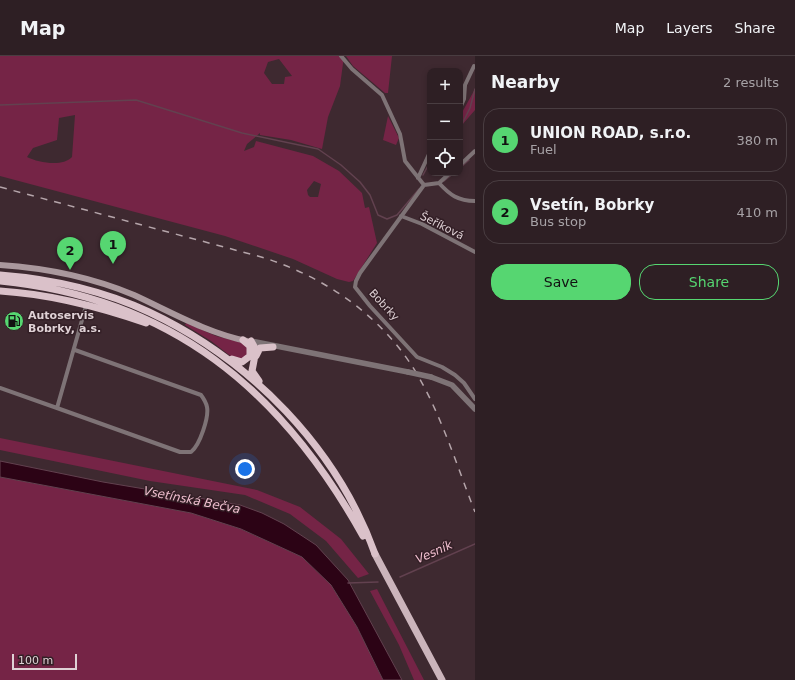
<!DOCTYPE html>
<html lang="en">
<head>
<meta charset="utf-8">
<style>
	body { margin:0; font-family:"DejaVu Sans",sans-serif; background:#36272c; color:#f1f3f6 }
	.controls { position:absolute; right:12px; top:12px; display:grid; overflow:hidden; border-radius:8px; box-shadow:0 2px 6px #0003 }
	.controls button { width:36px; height:36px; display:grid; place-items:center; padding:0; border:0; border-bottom:1px solid #493d41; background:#2e1f24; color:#f1f3f6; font:20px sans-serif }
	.scale { position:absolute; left:12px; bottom:10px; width:65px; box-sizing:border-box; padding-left:4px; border:2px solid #dfd1d5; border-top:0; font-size:11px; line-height:14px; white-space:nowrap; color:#dfd1d5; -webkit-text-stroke:3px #331f26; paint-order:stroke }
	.you { position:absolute; left:245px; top:413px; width:14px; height:14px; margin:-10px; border:3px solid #fff; border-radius:50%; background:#1a73e8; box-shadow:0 0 0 6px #1a73e833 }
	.badge { display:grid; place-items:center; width:26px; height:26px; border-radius:50%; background:#56d671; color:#111; font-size:13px; font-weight:700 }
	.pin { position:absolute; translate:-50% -33px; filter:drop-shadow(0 1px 2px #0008) }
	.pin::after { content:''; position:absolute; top:21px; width:14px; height:12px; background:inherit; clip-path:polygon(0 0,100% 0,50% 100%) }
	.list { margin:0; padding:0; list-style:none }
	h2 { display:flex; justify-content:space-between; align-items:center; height:52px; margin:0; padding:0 16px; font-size:17px }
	h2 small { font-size:13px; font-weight:400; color:#a7a2a6 }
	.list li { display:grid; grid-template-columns:26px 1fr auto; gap:12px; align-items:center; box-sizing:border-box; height:64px; margin:0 8px 8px; padding:0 8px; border:1px solid #493d41; border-radius:16px }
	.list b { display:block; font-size:15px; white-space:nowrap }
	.list p { margin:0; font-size:13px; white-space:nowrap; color:#a7a2a6 }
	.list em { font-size:13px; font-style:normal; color:#a7a2a6 }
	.actions { display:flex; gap:8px; padding:12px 16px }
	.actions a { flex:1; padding:9px 0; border:1px solid #56d671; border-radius:16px; text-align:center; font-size:14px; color:#56d671 }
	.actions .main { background:#56d671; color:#111 }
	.icon { flex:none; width:22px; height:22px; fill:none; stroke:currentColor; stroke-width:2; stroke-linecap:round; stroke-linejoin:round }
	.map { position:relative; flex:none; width:475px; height:624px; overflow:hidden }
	header { display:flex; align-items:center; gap:24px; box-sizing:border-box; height:56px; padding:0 20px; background:#2e1f24; border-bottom:1px solid #493d41 }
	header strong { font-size:19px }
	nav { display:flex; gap:22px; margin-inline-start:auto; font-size:14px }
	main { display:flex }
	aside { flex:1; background:#2e1f24 }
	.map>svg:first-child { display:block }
	.green { fill:#752446; fill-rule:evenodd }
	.water { fill:#2c0315; stroke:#62414f }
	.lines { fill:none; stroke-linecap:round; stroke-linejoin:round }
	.stream { stroke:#62414f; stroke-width:1.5 }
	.minor { stroke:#7e7376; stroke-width:4 }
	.tertiary { stroke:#7e7376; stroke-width:5.5 }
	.secondary { stroke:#aa989d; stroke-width:6 }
	.primary { stroke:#cbb4bb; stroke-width:7 }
	.trunk { stroke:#dac1c9; stroke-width:7 }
	.rail { stroke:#b5a5aa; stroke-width:1.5; stroke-dasharray:7 7; stroke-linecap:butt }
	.tertiary-bridge { stroke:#7e7376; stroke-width:5.5 }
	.labels { text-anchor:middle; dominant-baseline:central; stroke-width:3; stroke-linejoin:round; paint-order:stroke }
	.street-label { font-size:11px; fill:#dfd1d5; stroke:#331f26 }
	.poi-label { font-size:11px; font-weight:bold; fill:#dfd1d5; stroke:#331f26; text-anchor:start }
	.water-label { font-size:12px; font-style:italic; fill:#f0bfcf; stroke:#331f26 }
</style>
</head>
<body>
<header>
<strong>Map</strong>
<nav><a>Map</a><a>Layers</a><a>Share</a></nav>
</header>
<main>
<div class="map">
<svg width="475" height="624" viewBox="0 0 475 624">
	<rect width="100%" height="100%" fill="#3e2930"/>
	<!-- green -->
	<path class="green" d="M0,0H344L340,30L328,61L322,93L291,84L260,79V77L247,88L244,95L254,91L256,85L313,100L339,115L362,137L365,152L369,151L377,187L353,225L349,226L337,223L293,203L225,180L0,120ZM279,3L292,20L285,21L284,28H272L264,17L268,6ZM75,59L72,101C63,111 39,107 27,101L33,92L57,84L59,62ZM314,125L321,128L318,141H310L308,139L307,134Z
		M346,0H392L388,37H385L353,10Z
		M475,33V54L462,69L460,60Z
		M388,60L399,82L396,89L383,84Z
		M186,267L216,280L243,287L250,294L243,304L233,302L211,285L185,269Z
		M0,382L257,434L300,451L341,483L369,518L358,522L326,485L290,458L245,439L150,425L0,394Z
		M0,421L191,457L241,473L302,501L331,529L357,571L383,624H0Z
		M377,533L424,624H414L399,589L370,535Z"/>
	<!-- water -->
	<path class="water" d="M0,405L103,426L240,449L262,457L284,468L316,489L348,524L402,624H383L357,571L331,529L302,501L241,473L191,457L0,421Z"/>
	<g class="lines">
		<!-- stream -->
		<path class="stream" d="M0,49L136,44L242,77L318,93L341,109L360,126L370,139L378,159L387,163L397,159L419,133
			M460,72L470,52L475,33
			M460,112L469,104
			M423,119L430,106
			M444,125L454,117
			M400,521L475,488
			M348,527L378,526"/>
		<!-- minor -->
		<path class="minor" d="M341,0L352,13L382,39L400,78L405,105L424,129
			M460,52L464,43L465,29L474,10
			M460,109L475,95
			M450,117L439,127L424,129L360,217L356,225L355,231L370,250L417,301L442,311L455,319L464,327L475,343
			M418,122L430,96
			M439,127C450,139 458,145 475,145
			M401,160L422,168L475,196
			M0,332L57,352L86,250
			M57,352L180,396H191C200,389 209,361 207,351C206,346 204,343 201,339L75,294"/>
		<!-- tertiary -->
		<path class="tertiary" d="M251,285L408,316
			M431,321L452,329L475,353"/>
		<!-- secondary -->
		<path class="secondary" d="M0,209C46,212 91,221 134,239C171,256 207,277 247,285"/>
		<!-- primary -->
		<path class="primary" d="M375,498L442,624"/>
		<!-- trunk -->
		<path class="trunk" d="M0,219C51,223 102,234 149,256C251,304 337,392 375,498
			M0,225C171,242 281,333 363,480
			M0,235C49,238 100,251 146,267
			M251,285L256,294L252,315L259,325
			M256,300L260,292L273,291
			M232,303L242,306L250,300V290L243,284"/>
		<!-- rail -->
		<path class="rail" d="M0,131L265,202C328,223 383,261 417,318C442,361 457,410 475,456"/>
		<!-- tertiary-bridge -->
		<path class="tertiary-bridge" d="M408,316L431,321"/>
	</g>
	<!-- icons -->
	<defs>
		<symbol id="fuel-disc" viewBox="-11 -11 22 22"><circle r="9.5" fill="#56d671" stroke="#331f26"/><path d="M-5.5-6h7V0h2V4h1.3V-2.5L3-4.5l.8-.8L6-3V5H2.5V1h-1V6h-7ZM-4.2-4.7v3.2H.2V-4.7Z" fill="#111"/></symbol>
	</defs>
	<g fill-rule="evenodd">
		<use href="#fuel-disc" x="3" y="254" width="22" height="22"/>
	</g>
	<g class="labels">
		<!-- street labels -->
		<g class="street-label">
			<text transform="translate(442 170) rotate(27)">Šeříková</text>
			<text transform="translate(384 249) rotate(47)">Bobrky</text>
		</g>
		<!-- poi labels -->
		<g class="poi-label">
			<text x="28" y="259">Autoservis<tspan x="28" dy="13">Bobrky, a.s.</tspan></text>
		</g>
		<!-- water labels -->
		<g class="water-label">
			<text transform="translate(192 444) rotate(11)">Vsetínská Bečva</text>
			<text transform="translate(434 496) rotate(-24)">Vesník</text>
		</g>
	</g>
</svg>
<div class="controls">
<button>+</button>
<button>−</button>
<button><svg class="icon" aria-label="locate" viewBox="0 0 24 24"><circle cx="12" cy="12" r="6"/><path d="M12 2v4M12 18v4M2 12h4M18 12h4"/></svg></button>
</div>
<div class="scale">100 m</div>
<div class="you"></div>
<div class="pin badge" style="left:113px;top:208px">1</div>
<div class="pin badge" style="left:70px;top:214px">2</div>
</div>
<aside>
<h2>Nearby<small>2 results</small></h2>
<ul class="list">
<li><span class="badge">1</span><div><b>UNION ROAD, s.r.o.</b><p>Fuel</p></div><em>380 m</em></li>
<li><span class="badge">2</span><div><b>Vsetín, Bobrky</b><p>Bus stop</p></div><em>410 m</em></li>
</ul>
<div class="actions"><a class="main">Save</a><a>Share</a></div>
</aside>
</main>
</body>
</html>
